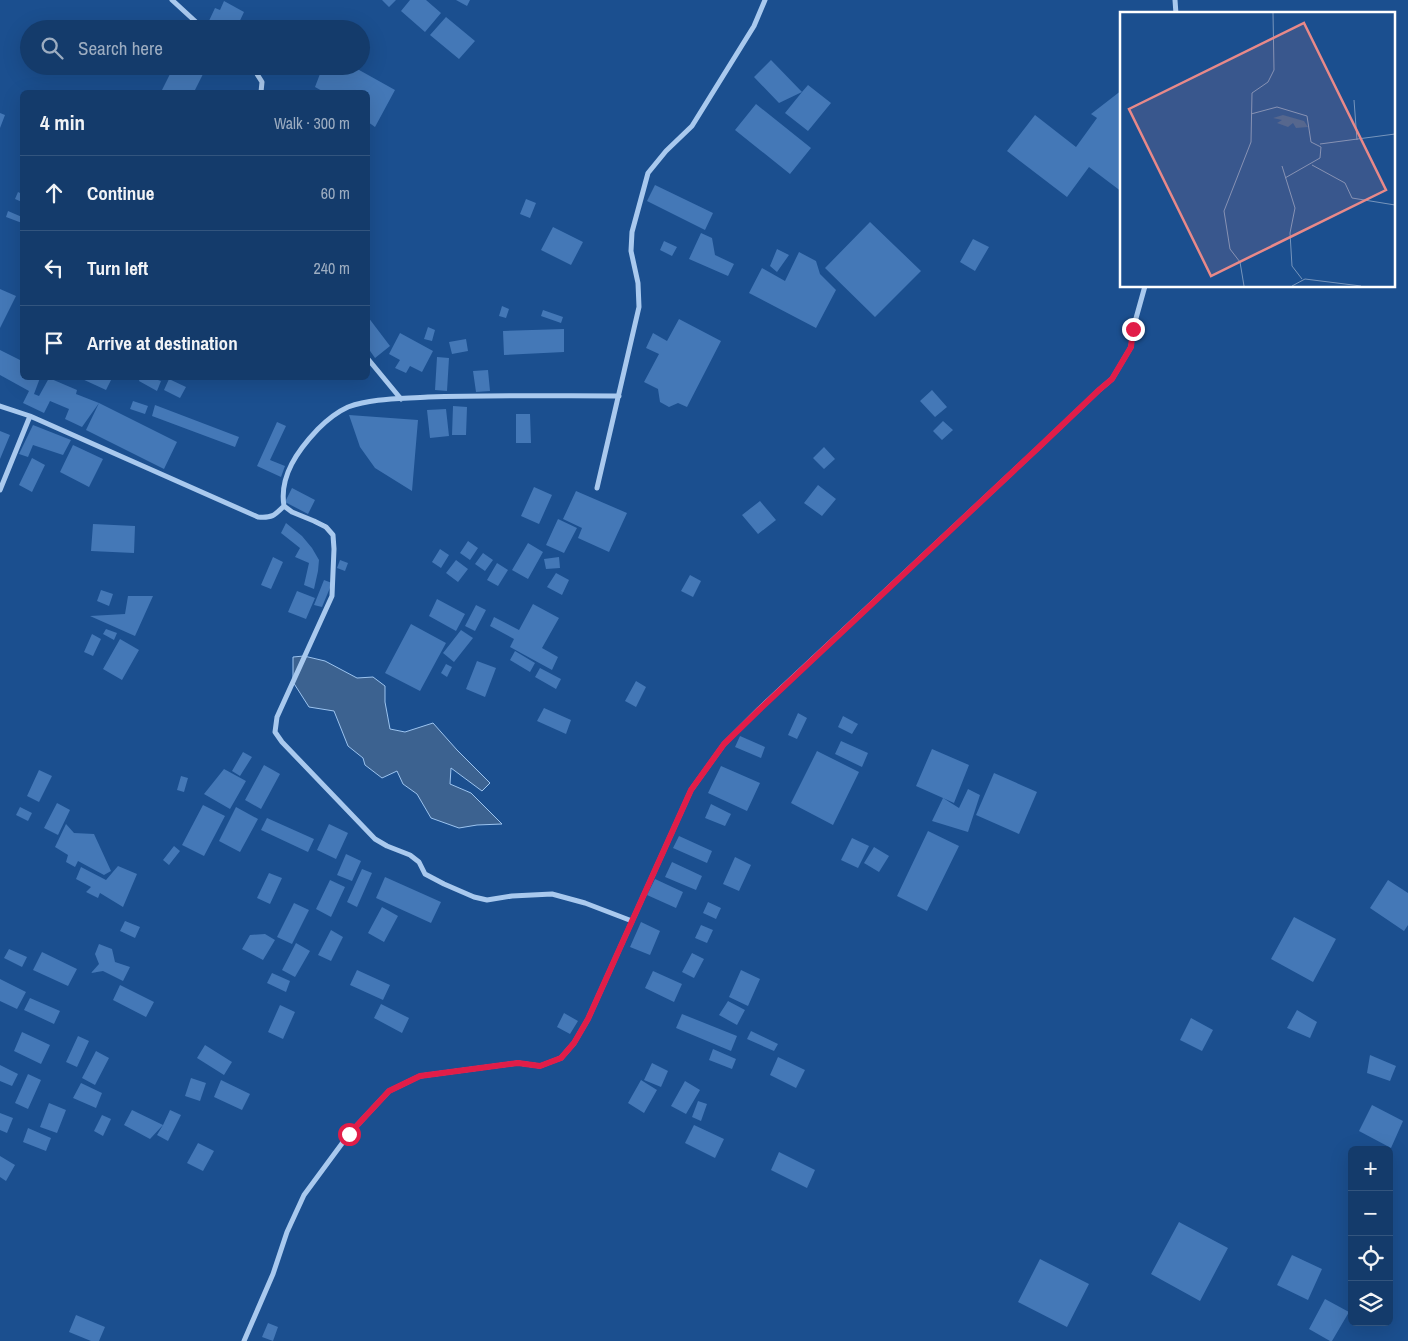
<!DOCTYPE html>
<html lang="en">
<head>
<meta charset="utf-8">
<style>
	body { margin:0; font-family:"Archivo Narrow",sans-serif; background:#214673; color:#f1f3f6 }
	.controls { position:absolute; right:15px; bottom:15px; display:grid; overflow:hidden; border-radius:8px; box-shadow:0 5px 20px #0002 }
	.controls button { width:45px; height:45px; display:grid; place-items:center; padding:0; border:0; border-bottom:1px solid #33557e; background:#143b6b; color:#f1f3f6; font:25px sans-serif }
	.stop { position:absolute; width:15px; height:15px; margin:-11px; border:4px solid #e11d48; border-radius:50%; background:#fff }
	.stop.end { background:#e11d48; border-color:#fff; box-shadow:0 1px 5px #0008 }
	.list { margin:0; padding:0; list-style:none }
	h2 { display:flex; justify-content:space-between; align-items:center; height:65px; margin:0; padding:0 20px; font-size:21px }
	h2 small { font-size:16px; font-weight:400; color:#9dadc1 }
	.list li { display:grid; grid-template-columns:32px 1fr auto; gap:15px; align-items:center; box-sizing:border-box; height:75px; padding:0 20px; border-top:1px solid #33557e }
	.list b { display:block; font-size:19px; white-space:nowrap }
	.list em { font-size:16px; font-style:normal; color:#9dadc1 }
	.icon { flex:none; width:28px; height:28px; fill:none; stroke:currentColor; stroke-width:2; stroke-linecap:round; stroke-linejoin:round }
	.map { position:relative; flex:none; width:1408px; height:1341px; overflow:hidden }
	.search { position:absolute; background:#143b6b; box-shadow:0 5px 20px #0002; left:20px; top:20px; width:350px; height:55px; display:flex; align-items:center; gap:12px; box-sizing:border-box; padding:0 18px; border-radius:28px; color:#9dadc1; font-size:19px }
	.panel { position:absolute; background:#143b6b; box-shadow:0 5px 20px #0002; left:20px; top:90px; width:350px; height:290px; border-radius:8px }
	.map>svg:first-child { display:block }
	.water { fill:#3c6290; stroke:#9cc4f0 }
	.building { fill:#4478b7 }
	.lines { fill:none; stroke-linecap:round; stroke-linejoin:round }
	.minor { stroke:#a9c9ee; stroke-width:5 }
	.route { stroke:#e11d48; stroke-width:6 }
	.inset-road { fill:none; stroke:#7695bc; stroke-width:1 }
	.view { fill:#e88989; fill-opacity:0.15; stroke:#e88989; stroke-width:2.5 }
	.inset-edge { fill:none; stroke:#fff; stroke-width:2.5 }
</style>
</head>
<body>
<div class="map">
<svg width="1408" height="1341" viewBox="0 0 1408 1341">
	<rect width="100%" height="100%" fill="#1b4f8f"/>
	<!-- water -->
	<path class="water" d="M304,656L325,661L357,678L373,677L385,686V702L390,729L405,732L433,723L457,750L490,783L482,791L451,768L450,784L471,793L502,824L477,825L459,828L431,818L417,794L403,784L397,771L382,778L365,765L363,758L348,746L334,711L309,707L293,682V657Z"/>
	<!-- building -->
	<path class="building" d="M382,0H396L389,7Z
		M410,0H426L441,13L425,32L401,11Z
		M456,0H470L467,6Z
		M224,1L244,12L236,29H220L208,23L215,8L220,10Z
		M446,17L475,41L459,59L430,35Z
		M771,60L802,92L808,85L831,103L808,131L785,113L802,92L779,103L754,77Z
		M174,66H207L194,92H161Z
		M323,66H352L395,90L375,127L368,122V92H324L315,87Z
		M1122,90V192L1089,167L1067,197L1007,151L1035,115L1076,147L1097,118L1091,114Z
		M756,104L811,148L790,174L735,130Z
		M0,113L5,115L0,128Z
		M655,185L713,213L705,230L647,201Z
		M18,192L22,194V202L15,199Z
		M526,199L536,203L530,218L520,214Z
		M8,211L22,217V223L6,217Z
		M870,222L921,271L875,317L825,268Z
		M553,227L583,242L571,265L541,250Z
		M701,233L712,238L715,255L734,264L728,276L689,259Z
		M973,239L989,247L975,271L960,262Z
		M664,241L677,247L672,256L660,250Z
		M777,249L789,255L777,272L770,266Z
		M799,252L816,261L820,274L836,290L816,328L749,293L762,268L785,281Z
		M0,289L16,296L0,328Z
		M502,306L509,309L506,318L499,316Z
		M543,310L563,317L561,323L541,316Z
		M368,317L390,346L375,358L368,348Z
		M679,319L721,341L687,407L678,403L669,407L660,402L658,389L644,382L659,354L646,348L653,333L667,341Z
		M428,327L435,330L432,341L424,339Z
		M564,329V352L504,355L503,331Z
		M400,333L433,351L422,372L410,366L406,373L395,368L400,360L389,354Z
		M466,339L468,351L452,354L449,342Z
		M0,350L22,361V378H40L34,394L39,396L49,378L77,390L76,394L99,403L82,427L65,419L69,409L50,401L44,413L23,403L29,391L0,375Z
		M437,357L449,358L447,391L435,390Z
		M488,370L490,391L476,392L473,371Z
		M80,378H112L106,390Z
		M140,378H152L161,381L157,391L139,381Z
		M169,379L186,387L180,398L164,390Z
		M932,390L947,407L935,417L920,401Z
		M133,401L148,406L145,414L130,409Z
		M99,403L177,442L164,469L86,430Z
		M155,405L239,437L235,447L152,416Z
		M453,406L467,407L466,435H452Z
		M446,409L449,436L430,438L427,410Z
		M516,414H530L531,443H516Z
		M349,415L418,420L412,491L375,468L360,447Z
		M943,421L953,430L942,440L933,431Z
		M277,422L286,426L270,460L285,466L281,477L257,466Z
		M33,425L71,440L63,455L33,445L28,457L19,454Z
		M0,431L10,435L0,459Z
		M73,445L103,459L89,487L60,472Z
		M824,447L835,459L824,469L813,458Z
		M32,458L45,465L32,492L19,485Z
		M818,485L836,499L822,516L804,503Z
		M534,487L552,495L539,524L521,516Z
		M292,488L315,500L308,514L285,502Z
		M576,491L627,513L609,552L578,538L582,528L563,519Z
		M760,501L776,520L758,534L742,515Z
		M558,519L577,528L564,553L546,545Z
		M286,523L302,536L312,548L319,560L318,571L314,589L304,585L309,563L295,557L300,548L281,533Z
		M93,524L135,526L134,553L91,551Z
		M468,541L478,548L470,560L460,553Z
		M528,543L543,552L528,579L512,570Z
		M440,549L449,555L441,568L432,562Z
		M483,553L493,560L485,571L475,564Z
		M273,557L283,562L271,589L261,585Z
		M559,557L560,568L546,569L544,559Z
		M340,560L348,563L345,571L337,568Z
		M456,560L468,569L458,582L446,573Z
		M497,563L508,570L498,586L487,580Z
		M556,573L569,580L562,595L547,587Z
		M690,575L701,581L693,597L681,591Z
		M324,580L332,583L322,607L314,605Z
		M101,590L113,594L109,606L97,601Z
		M297,591L315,598L306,619L288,612Z
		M128,596H153L135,636L90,616L125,614Z
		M437,599L465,614L456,631L429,616Z
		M533,604L559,618L542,648L558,657L552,670L510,647L514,639L490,626L494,617L519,630Z
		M476,605L486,610L475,631L465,626Z
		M411,624L446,643L420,691L385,673Z
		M106,629L117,633L114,640L103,634Z
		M461,630L473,638L454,662L443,653Z
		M92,634L101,639L93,656L84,652Z
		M120,639L139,650L122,680L103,669Z
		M515,651L535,663L530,672L510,660Z
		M477,661L496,668L485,697L466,689Z
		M446,664L452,667L447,677L441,673Z
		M540,668L561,679L556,689L535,677Z
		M636,681L646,687L636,707L625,701Z
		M544,708L571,720L566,734L537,721Z
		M798,713L807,718L797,739L788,735Z
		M843,716L858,724L852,734L838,727Z
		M740,736L765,747L761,758L735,747Z
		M841,741L868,753L862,767L835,754Z
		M932,749L969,765L954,803L943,798L959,808L968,789L980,795L968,832L932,821L943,798L916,786Z
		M817,751L859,772L833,825L791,803Z
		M243,752L252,757L240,776L232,771Z
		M264,765L280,774L261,809L245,800Z
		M721,766L760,783L747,811L708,793Z
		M224,769L246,781L230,809L204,794Z
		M39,770L52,776L39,802L27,796Z
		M994,773L1037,792L1019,834L976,815Z
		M181,776L188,778L184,792L177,790Z
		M57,803L70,810L58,835L44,828Z
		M711,804L731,814L725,826L705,818Z
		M203,805L225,816L204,856L182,845Z
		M20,807L32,813L28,821L16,815Z
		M236,807L258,819L240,852L219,841Z
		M267,818L314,839L308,852L261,830Z
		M66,824L74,833L94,834L111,871L104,875L78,861L75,867L66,862L68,855L55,847Z
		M329,824L348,833L336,859L317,850Z
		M928,831L959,846L927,911L897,896Z
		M679,836L712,851L707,863L673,848Z
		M852,838L869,846L858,868L841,860Z
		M174,846L180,851L169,865L163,860Z
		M874,847L889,856L879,872L864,863Z
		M346,854L361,861L352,881L337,875Z
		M735,857L751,865L739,891L723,884Z
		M672,862L702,876L696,890L665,877Z
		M118,866L137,874L123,907L100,893L98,898L86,892L91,887L76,879L81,867L106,880Z
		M362,869L372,873L357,907L347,902Z
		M269,873L282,878L270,904L257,898Z
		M385,877L441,902L431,923L376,898Z
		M655,879L683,892L676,908L647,895Z
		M330,880L345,887L331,917L316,909Z
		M1388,880L1408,893V925L1404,931L1370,908Z
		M708,902L721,908L716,919L703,913Z
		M294,903L309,910L292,944L277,937Z
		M382,907L398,916L384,942L368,933Z
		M1294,917L1336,939L1313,982L1271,959Z
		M125,921L140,927L135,938L120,931Z
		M641,922L660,931L650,955L630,947Z
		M701,925L713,930L707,943L695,938Z
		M331,930L343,937L331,961L318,955Z
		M265,934L275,940L263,960L242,949L250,935Z
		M296,943L310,951L295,977L282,970Z
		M99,944L112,949L115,962L130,967L123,981L103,971L91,973L99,964L95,954Z
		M9,949L27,957L22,967L4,958Z
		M42,952L77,969L68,986L33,970Z
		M692,953L704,959L694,978L682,972Z
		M357,970L390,985L383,1000L350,985Z
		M741,970L760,979L748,1006L729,997Z
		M653,971L682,984L674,1002L645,988Z
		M272,973L290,981L286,992L267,983Z
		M0,979L26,992L17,1009L0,1001Z
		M120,985L154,1002L146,1017L113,1000Z
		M30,998L60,1011L54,1024L24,1010Z
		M728,1001L745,1010L737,1025L719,1015Z
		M381,1004L409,1018L402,1033L374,1018Z
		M280,1005L295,1012L283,1039L268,1032Z
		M1297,1010L1317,1022L1310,1038L1287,1028Z
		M564,1013L578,1021L570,1034L557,1027Z
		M682,1014L737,1036L731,1051L676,1028Z
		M1191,1018L1213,1030L1202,1051L1180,1040Z
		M751,1031L778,1044L774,1051L747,1039Z
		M22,1032L50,1045L41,1064L14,1051Z
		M78,1036L89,1041L77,1067L66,1062Z
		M205,1045L232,1062L224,1075L197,1058Z
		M713,1049L736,1059L732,1069L709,1060Z
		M96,1051L109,1058L95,1085L82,1078Z
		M1370,1055L1396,1066L1390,1081L1367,1073Z
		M778,1057L805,1070L796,1088L770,1075Z
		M652,1063L668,1071L661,1087L644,1080Z
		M0,1065L18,1074L12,1086L0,1081Z
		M28,1074L41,1080L28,1109L15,1103Z
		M191,1078L206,1083L200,1101L185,1096Z
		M221,1080L250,1094L242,1110L214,1097Z
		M641,1080L657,1090L644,1113L628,1103Z
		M685,1081L700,1090L686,1114L671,1106Z
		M81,1083L102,1093L96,1108L73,1098Z
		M698,1101L707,1104L701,1121L692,1117Z
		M49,1103L66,1110L57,1133L40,1127Z
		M1372,1105L1403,1121L1391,1148L1359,1131Z
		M132,1110L163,1125L170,1110L181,1115L168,1141L157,1135L163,1125L150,1139L124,1125Z
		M0,1113L13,1118L7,1133L0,1130Z
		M102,1115L111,1119L103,1136L94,1131Z
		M694,1125L724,1139L715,1158L685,1143Z
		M28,1128L51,1138L46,1151L23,1142Z
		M198,1143L214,1151L203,1171L187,1163Z
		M779,1152L815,1170L807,1188L771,1170Z
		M0,1156L15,1165L6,1181L0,1177Z
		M1179,1222L1228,1248L1200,1301L1151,1274Z
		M1292,1255L1322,1269L1308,1300L1277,1285Z
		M1040,1259L1089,1284L1067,1327L1018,1302Z
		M1325,1299L1349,1312L1332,1341H1330L1309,1329Z
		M76,1315L105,1327L99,1341H91L69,1332Z
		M268,1323L278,1327L273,1341L262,1337Z"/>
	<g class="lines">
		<!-- minor -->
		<path class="minor" d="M172,0L196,22L206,29
			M1175,0L1176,14
			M252,66L262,82L261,92
			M368,359L401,399
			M619,396C555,396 491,395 428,397C402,399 373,398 348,407C337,412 327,420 318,429C298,450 279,476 284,506L292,512L314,521L326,527L333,535L334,549L332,596L277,717L275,732L282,742L375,839L387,846L410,855L419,862L425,874L444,884L474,897L487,900L512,896L552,894L585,903L632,921
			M0,406L30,416L258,517C272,518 274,516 284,506
			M597,488L639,307L638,283L631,251L632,232L648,173L666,151L692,126L754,26L765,0
			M0,490L30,416
			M244,1341L273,1274L287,1232L304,1195L349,1134L389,1091L420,1076L518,1063L540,1066L561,1058L574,1043L588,1019L691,790L724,744L759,709L1037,449L1099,390L1112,379L1131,347L1133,329L1145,286"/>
	</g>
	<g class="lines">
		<!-- route -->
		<path class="route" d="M349,1134L389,1091L420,1076L518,1063L540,1066L561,1058L574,1043L588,1019L691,790L724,744L759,710L1037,449L1099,390L1112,379L1131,347L1133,329"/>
	</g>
	<!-- overview -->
	<g transform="translate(1120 12)">
		<rect width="275" height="275" fill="#1b4f8f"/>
		<path d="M163,103L184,109L188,115L176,116L173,111L168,115L157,111L162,108L153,106Z" fill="#3c6290"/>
		<path class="inset-road" d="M234,88L237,128M131,102L157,95L187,104L191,130L201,135L200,146L165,166M200,132L275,122M192,153L225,171L232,186L275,193M162,154L175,196L170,221L172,254L182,267M124,274L120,250L110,237L104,199L131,130L132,81L148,70L154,58L153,1M172,274L185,267L241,274"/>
		<path class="view" d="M184,11L266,178L91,264L9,97Z"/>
		<rect width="275" height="275" class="inset-edge"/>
	</g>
</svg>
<div class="controls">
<button>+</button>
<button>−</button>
<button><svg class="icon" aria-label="locate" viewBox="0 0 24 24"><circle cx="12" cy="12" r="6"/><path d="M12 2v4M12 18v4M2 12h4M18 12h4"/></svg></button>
<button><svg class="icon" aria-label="layers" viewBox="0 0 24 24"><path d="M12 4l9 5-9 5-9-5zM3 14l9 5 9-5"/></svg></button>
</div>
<div class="stop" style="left:349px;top:1134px"></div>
<div class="stop end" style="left:1133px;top:329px"></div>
<div class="search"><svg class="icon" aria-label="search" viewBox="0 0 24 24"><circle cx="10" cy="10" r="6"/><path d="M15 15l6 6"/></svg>Search here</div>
<section class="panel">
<h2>4 min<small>Walk · 300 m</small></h2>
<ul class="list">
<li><svg class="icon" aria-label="ahead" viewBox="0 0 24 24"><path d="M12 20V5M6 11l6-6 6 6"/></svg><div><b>Continue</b></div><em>60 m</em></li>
<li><svg class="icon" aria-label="left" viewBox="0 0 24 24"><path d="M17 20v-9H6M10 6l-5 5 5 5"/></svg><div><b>Turn left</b></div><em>240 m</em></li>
<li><svg class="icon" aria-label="arrive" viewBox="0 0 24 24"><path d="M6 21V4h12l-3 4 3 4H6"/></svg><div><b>Arrive at destination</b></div></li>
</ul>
</section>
</div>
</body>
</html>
